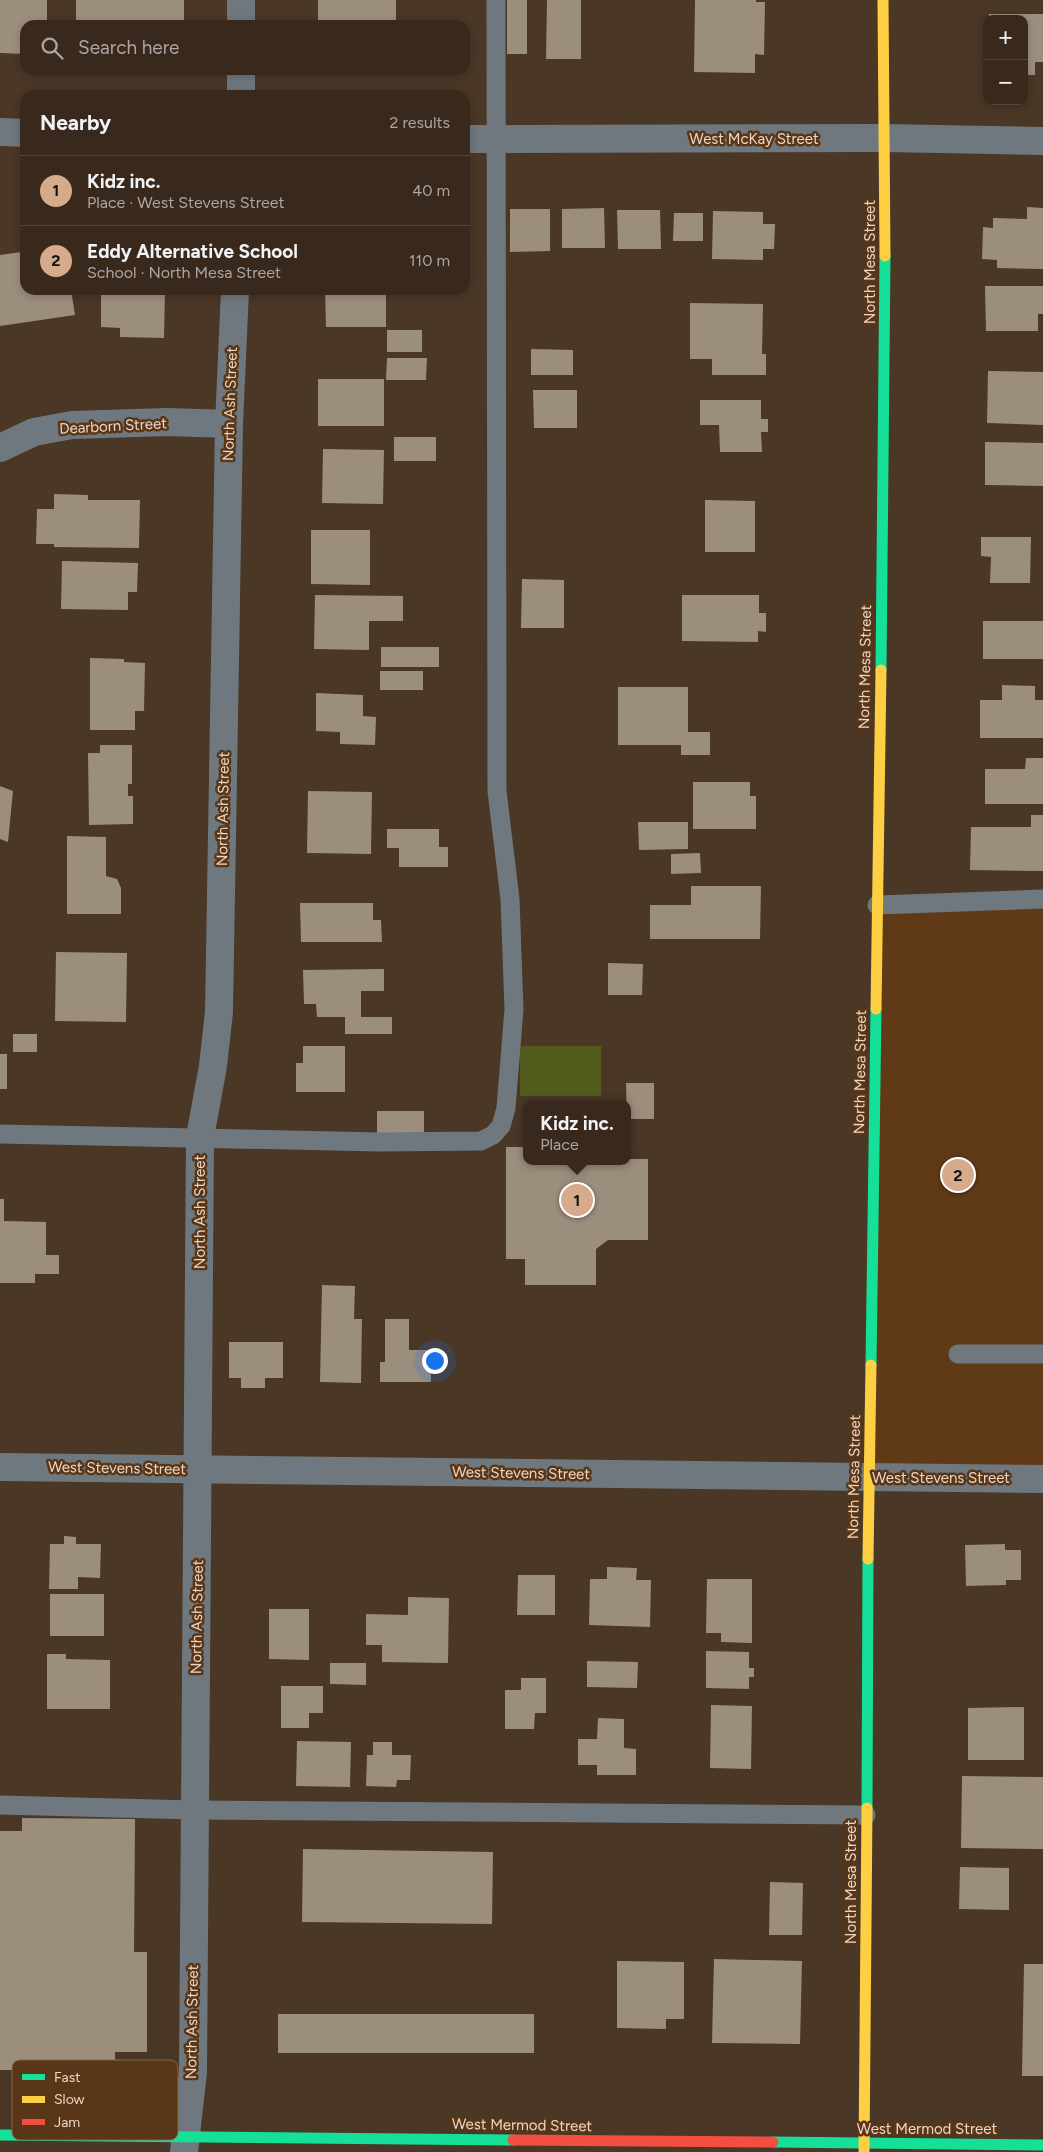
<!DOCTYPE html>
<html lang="en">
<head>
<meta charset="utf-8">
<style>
	body { margin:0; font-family:Figtree,sans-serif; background:#433529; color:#f1f3f6 }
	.controls { position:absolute; right:15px; top:15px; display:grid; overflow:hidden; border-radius:10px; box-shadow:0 2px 8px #0003 }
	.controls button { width:45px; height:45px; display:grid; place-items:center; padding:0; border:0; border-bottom:1px solid #52453b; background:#38291c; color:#f1f3f6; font:25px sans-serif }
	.you { position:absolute; left:434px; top:1360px; width:18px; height:18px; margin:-12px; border:4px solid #fff; border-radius:50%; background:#1a73e8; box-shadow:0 0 0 8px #1a73e833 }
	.badge { display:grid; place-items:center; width:32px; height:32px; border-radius:50%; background:#d6ab8b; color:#111; font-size:16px; font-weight:700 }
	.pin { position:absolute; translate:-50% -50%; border:2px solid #fff; box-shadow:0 1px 5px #0006 }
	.popup { position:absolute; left:523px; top:1100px; width:108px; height:65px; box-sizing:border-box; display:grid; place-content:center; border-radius:10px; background:#38291c; filter:drop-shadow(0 1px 4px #0005); font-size:16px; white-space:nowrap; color:#aba6a3 }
	.popup b { font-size:19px; color:#f1f3f6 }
	.popup::after { content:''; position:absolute; left:50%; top:100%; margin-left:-10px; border:10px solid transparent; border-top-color:#38291c }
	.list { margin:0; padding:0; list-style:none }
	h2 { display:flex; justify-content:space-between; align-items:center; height:65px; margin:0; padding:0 20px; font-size:21px }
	h2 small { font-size:16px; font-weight:400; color:#aba6a3 }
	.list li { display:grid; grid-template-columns:32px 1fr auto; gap:15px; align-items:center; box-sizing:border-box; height:70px; padding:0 20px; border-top:1px solid #52453b }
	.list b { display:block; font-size:19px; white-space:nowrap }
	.list p { margin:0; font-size:16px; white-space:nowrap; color:#aba6a3 }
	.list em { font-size:16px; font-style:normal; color:#aba6a3 }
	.icon { flex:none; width:28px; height:28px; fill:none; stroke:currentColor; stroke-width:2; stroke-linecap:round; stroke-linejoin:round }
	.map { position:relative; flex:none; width:1043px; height:2152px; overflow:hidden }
	.search { position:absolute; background:#38291c; box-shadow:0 2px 8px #0003; left:20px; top:20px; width:450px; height:55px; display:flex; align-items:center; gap:12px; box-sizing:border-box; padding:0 18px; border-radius:15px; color:#aba6a3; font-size:19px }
	.panel { position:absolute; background:#38291c; box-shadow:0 2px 8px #0003; left:20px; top:90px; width:450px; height:205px; border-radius:15px }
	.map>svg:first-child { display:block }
	.built { fill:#603a17 }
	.green { fill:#525a1c }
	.building { fill:#9c8e7d }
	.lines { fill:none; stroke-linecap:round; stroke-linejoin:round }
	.lane { stroke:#6f787e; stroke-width:19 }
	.street { stroke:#6f787e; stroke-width:28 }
	.fast { stroke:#16e098; stroke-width:11 }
	.slow { stroke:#ffcf43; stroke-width:11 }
	.jam { stroke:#f24e42; stroke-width:11 }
	.labels { text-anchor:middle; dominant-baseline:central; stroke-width:5; stroke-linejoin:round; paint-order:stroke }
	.street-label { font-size:15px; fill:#ecd6c5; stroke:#593617 }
	.key { fill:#593617; stroke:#85664b; stroke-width:1 }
	.key-label { font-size:14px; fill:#ecd6c5 }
</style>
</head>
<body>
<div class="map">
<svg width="1043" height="2152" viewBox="0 0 1043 2152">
	<rect width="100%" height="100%" fill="#4a3726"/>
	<!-- built -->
	<path class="built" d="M1043,899V1479L869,1477L877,905Z"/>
	<!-- green -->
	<path class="green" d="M520,1046H601V1096H520Z"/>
	<!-- building -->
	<path class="building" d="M0,0H47V25H25V54L0,53Z
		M76,0H184V25H76Z
		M318,0H396V25H318Z
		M507,0H527V54H507Z
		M547,0H581V59H546Z
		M695,0H756V2H765L764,55L755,54V73L694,72Z
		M989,14H1043V62H1035V75H1024V19H989Z
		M1027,207L1043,208V269L997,268V260L982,259L983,227L993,228V218L1027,219Z
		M604,208L605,248H562V209Z
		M510,209H550V251L510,252Z
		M617,210H660L661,249H618Z
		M713,211L763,212V224H775L774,249H763V260L712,259Z
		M674,213H703V241H673Z
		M21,252L25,290H71L75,315L0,326V255Z
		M985,286H1043V314H1038V331H986Z
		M101,290H165L164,338L120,337V328L101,327Z
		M325,290H386V327H326Z
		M690,303L763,304L762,354H766V375H712V359H690Z
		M387,330H422V352H387Z
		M531,349L573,350V375H531Z
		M387,358H427L426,380H386Z
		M988,371L1043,372V425L987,423Z
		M318,379H384V426H318Z
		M533,390H577V428H534Z
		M700,400H761V419H768V432H761L762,452H720L719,425H700Z
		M394,437H436V461H394Z
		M985,442L1043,443V486L985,485Z
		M323,449L384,450L383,504L322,503Z
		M54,494L88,495V500H140L139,548L54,547V544H36L37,509H54Z
		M705,500L755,501V552H705Z
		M311,530H370V585L311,584Z
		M981,537H1031L1030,583H990L991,557L981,556Z
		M62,561L138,563L137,592H128V610L61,609Z
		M522,579L564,580V628H521Z
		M315,595L403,596V621H369V650L314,649Z
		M682,595H759V613H766V632L758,631V642L682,641Z
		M983,621H1043V659H983Z
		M381,647H439V667H381Z
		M90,658L124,659V662L145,663L144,711H135V730H90Z
		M380,671H423V690H380Z
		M1002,685L1035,686V700H1043V738H980V700H1002Z
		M618,687H688V732H710V755H681V745H618Z
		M316,693L363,695V716L376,717L375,745L340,744V732L316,731Z
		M100,745H132V784H128V796H133V824L89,825L88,753H100Z
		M1026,758H1043V804H985V769H1025Z
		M693,782H750V796H756V829H693Z
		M0,786L13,791L8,842L0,839Z
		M308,791L372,792L371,854L307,853Z
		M1031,815H1043V871L970,870L971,827H1031Z
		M638,822H688V849L639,850Z
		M387,829H439V847H448V867H399V848H387Z
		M67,836L106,837V876L117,879L121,888V914H67Z
		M700,853L701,873L671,874V854Z
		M691,886H761L760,939H650V905H691Z
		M300,903H373V920H381L382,942H301Z
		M56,952L127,953L126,1022L55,1021Z
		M608,963L643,964L642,995H608Z
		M384,969V991H361V1017H392V1034H345V1017H317L316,1004H304L303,970Z
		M13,1034H37V1052H13Z
		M303,1046H345V1092H296V1063H303Z
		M0,1054H7V1089H0Z
		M626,1083H654V1119H627Z
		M377,1111H424V1135H377Z
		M506,1147H527V1161H627V1159H648V1240H608L596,1249V1285H525V1259H506Z
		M0,1199H4V1221L46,1222V1255H59V1274H35V1283H0Z
		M322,1285L355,1286L354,1319H362L361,1383L320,1382Z
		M385,1319H409V1350H431V1382H380V1362H385Z
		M229,1342H283V1378H265V1388H241V1378H229Z
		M64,1536L76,1537V1544H101L100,1578L78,1577V1589H49L50,1544H64Z
		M1005,1544V1550H1021V1580H1006V1585L966,1586L965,1545Z
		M607,1567L637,1568L636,1580H651L650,1627L589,1625L590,1579H607Z
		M518,1575H555V1615H517Z
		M707,1579H752V1643L721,1642V1633H706Z
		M50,1594H104V1636H50Z
		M408,1597L449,1598L448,1663L382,1662V1645H366V1614L408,1615Z
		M269,1609H309V1660L269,1659Z
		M706,1651L749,1652V1668H754V1677H749V1689L706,1688Z
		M47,1654H66V1659L110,1660V1709H47Z
		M587,1661L638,1662L637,1688L587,1687Z
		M330,1663H366V1685L330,1684Z
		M521,1678H546V1713H535L534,1729H505V1690H521Z
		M281,1686H323V1713H309V1728H281Z
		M711,1705L752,1706L751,1769L710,1768Z
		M1024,1707V1760H968V1708Z
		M598,1718L624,1719V1748L636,1749V1775H597V1765H578V1739H597Z
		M297,1741L351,1742L350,1787L296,1786Z
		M373,1742H392V1755H411L410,1780H397L396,1787L366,1786L367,1755H373Z
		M962,1776L1043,1777V1849L961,1848Z
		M22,1818L135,1819L134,1952H147V2052H115V2070H0V1831H22Z
		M303,1849L493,1852L492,1924L302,1922Z
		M960,1867L1009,1868V1910L959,1909Z
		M770,1882L803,1883L802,1935H769Z
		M714,1959L802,1961L800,2044L712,2043Z
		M617,1961L684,1962V2019H666V2029L617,2028Z
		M1024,1964H1043V2076H1022Z
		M278,2014H534V2053H278Z"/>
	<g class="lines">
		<!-- lane -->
		<path class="lane" d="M877,905L1043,899
			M0,1134L381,1142L481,1141L493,1135L501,1126L506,1108L514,1009L510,899L497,791L496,0
			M958,1354H1043
			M0,1805L194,1810L866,1815"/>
		<!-- street -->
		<path class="street" d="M241,25V0
			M241,95V70
			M0,132L25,133
			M465,139L885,138L1043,141
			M0,448L34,432L72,425L167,422L229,424
			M0,1467L1043,1479
			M184,2152L193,2072L200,1137L213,1066L219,1012L229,424L235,290"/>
		<!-- fast -->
		<path class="fast" d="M881,670L885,256
			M871,1365L876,1009
			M867,1808L868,1559
			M0,2135L513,2140
			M773,2142L1043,2145"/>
		<!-- slow -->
		<path class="slow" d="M883,0L885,256
			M876,1009L881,670
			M868,1559L871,1365
			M864,2152L867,1808"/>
		<!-- jam -->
		<path class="jam" d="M513,2140L773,2142"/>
	</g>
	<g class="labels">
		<!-- street labels -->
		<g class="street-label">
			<text x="754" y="139">West McKay Street</text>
			<text transform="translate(870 262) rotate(-90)">North Mesa Street</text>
			<text transform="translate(230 404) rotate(-88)">North Ash Street</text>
			<text transform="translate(113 426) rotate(-3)">Dearborn Street</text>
			<text transform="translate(865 667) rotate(-89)">North Mesa Street</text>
			<text transform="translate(223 809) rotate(-89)">North Ash Street</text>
			<text transform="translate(860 1072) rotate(-89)">North Mesa Street</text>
			<text transform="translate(200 1212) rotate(-90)">North Ash Street</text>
			<text transform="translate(117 1468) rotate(1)">West Stevens Street</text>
			<text transform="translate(521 1473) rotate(1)">West Stevens Street</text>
			<text transform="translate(854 1477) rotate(-89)">North Mesa Street</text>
			<text x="941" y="1478">West Stevens Street</text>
			<text transform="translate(197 1617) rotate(-89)">North Ash Street</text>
			<text transform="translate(851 1882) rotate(-90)">North Mesa Street</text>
			<text transform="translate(192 2022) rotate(-89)">North Ash Street</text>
			<text transform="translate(522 2125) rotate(1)">West Mermod Street</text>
			<text x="927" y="2129">West Mermod Street</text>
		</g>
	</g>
	<!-- legend -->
	<rect x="12" y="2060" width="166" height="80" rx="8" class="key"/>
	<rect x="22" y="2074" width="23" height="6" fill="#16e098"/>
	<rect x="22" y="2096" width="23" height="7" fill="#ffcf43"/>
	<rect x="22" y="2119" width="23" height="6" fill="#f24e42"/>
	<g class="key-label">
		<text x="54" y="2082">Fast</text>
		<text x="54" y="2104">Slow</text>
		<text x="54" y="2127">Jam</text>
	</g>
</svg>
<div class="controls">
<button>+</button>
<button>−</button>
</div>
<div class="you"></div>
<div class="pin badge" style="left:577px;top:1200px">1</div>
<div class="popup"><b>Kidz inc.</b>Place</div>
<div class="pin badge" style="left:958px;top:1175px">2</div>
<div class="search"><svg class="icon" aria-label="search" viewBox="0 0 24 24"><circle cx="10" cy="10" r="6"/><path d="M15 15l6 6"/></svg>Search here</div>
<section class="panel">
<h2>Nearby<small>2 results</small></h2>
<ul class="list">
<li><span class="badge">1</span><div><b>Kidz inc.</b><p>Place · West Stevens Street</p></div><em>40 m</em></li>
<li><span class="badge">2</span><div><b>Eddy Alternative School</b><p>School · North Mesa Street</p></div><em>110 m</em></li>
</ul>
</section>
</div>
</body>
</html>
